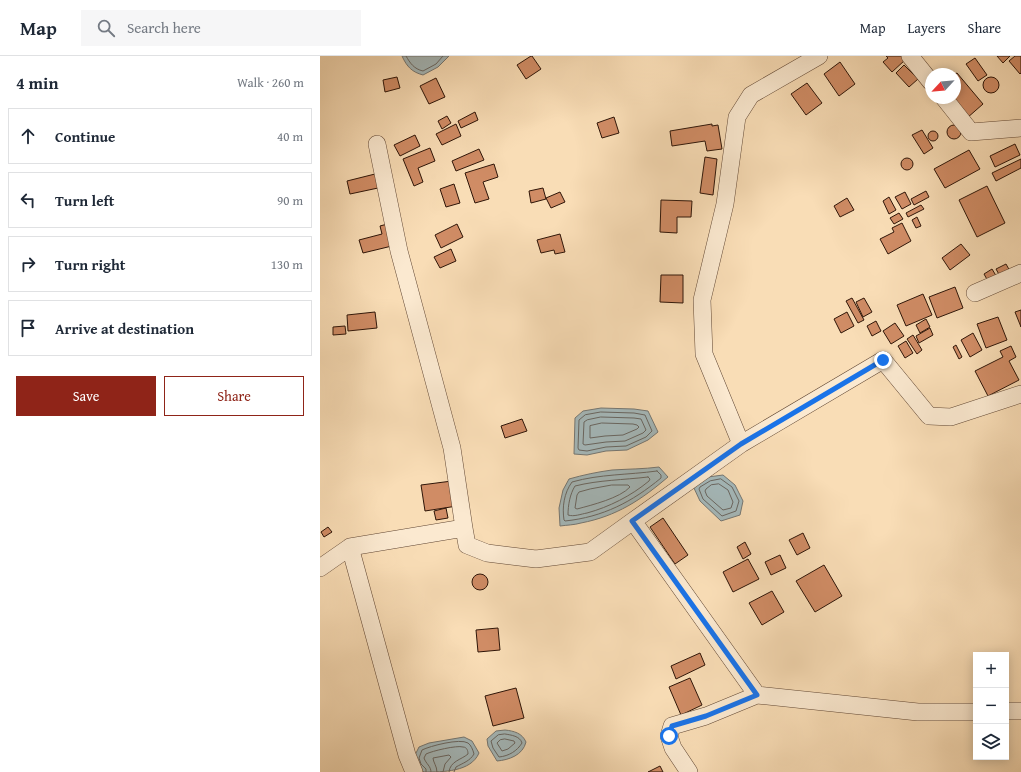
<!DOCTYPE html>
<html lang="en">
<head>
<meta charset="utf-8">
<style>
	body { margin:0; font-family:"Gentium Book Plus",serif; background:#f6f6f7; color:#1f2937 }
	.controls { position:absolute; right:12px; bottom:12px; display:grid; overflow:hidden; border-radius:0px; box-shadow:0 2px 10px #0003 }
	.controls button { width:36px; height:36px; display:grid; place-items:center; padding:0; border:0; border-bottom:1px solid #e0e1e3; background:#fff; color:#1f2937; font:20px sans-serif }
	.compass { position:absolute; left:605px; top:12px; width:36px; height:36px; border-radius:50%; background:#fff; box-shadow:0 2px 10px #0003; rotate:244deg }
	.stop { position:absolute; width:12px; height:12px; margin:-9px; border:3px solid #1a73e8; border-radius:50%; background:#fff }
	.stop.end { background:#1a73e8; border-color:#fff; box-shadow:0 1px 4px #0008 }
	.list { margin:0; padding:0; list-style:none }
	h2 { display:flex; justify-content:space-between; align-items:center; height:52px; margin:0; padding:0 16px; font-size:17px }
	h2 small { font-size:13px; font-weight:400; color:#747a83 }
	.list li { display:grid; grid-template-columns:26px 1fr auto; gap:12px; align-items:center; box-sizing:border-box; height:56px; margin:0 8px 8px; padding:0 8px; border:1px solid #e0e1e3; border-radius:0px }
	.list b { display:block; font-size:15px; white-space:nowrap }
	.list em { font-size:13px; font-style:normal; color:#747a83 }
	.actions { display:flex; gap:8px; padding:12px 16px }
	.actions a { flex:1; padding:9px 0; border:1px solid #8f2418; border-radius:0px; text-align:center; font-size:14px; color:#8f2418 }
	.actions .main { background:#8f2418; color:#fff }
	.icon { flex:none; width:22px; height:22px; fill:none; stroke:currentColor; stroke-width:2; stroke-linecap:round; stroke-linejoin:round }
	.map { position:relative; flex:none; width:701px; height:716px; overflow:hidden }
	header { display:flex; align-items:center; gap:24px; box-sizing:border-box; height:56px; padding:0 20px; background:#fff; border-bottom:1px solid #e0e1e3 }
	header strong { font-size:19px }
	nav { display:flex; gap:22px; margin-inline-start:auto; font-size:14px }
	.search { width:280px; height:36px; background:#f6f6f7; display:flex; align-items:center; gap:10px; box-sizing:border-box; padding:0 14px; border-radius:0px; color:#747a83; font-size:15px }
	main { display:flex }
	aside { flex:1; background:#fff }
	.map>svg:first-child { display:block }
	.water { fill:#a4b8ba; stroke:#757773 }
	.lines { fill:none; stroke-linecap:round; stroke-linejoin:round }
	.shore { stroke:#696661; stroke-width:1 }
	.building { fill:#d08c65; stroke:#2e1508 }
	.minor-casing { stroke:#614734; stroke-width:18 }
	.minor { stroke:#fbe9d0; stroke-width:17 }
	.route { stroke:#1a73e8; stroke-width:5 }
</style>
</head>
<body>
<header>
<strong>Map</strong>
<div class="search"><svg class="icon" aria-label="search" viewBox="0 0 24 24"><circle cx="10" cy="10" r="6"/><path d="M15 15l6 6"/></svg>Search here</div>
<nav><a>Map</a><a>Layers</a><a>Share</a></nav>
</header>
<main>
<aside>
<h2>4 min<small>Walk · 260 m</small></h2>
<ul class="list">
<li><svg class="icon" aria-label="ahead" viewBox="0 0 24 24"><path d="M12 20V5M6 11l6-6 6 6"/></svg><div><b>Continue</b></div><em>40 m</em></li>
<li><svg class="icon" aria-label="left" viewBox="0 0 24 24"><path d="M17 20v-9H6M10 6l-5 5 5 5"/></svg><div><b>Turn left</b></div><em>90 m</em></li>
<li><svg class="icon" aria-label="right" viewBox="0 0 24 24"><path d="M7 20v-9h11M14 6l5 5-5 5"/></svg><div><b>Turn right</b></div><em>130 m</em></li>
<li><svg class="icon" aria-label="arrive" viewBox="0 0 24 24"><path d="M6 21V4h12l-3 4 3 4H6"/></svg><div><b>Arrive at destination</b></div></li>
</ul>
<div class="actions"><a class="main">Save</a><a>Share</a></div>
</aside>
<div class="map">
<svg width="701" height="716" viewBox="0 0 701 716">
	<rect width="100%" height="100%" fill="#f9ddb6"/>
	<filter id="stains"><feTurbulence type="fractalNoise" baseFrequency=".005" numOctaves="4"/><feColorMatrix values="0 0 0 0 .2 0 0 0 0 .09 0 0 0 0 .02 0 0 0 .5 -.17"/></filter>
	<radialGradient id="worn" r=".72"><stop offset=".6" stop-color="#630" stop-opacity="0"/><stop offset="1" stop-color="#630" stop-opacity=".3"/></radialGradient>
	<!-- water -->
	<path class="water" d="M82,0H129L118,11L103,19C92,16 87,11 82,0Z
		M281,352L314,353L328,355L338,376L328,384L307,394L286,395L267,399L254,398L255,362L263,355Z
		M339,411L348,421C321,444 297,460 261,467C254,469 247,469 240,470L239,452L243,434L249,423C263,419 277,416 292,414C308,413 324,413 339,411Z
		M403,419L415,429L423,445L420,459L401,465L380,445L373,430L388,421Z
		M185,674C194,675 202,677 206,686C203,699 189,704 177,705L168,690L167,683L176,675Z
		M144,681L152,685L159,697C151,716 123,716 104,716L97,710L94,701L99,691L109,687Z"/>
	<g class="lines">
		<!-- shore -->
		<path class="shore" d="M86,0C90,7 94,13 103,15L116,8L123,0
			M281,356L314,357L325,359L332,375L326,381L306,390L286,391L267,395L259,394L258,392L259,364L265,359Z
			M281,361L314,362L321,363L326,374L323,377L305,385L286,386L265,389L263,388L264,366L267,364Z
			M282,367L313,368L317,369L319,371L317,373L303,379L285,380L270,382V370Z
			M337,415L341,419V422C312,446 283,461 245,465L244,464C242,451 244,437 252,426C280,418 308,419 337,415Z
			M328,421L330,423L329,425C311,440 289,451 267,457C261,458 254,461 248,459C248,449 250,438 255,430C279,424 303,424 328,421Z
			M401,423L412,431L419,445L416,455L402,460L383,443L379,433L380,431L390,425Z
			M399,428L408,434L413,446L411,452L403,454L387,440L385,435L386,433L391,429Z
			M292,429H308L310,431C300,442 272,449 257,453L255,452L257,439L259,436L270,433Z
			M185,678C191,679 200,680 202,687C197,695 189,700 179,701L173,692L171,685L178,679Z
			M185,683L194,685L195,687L188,693L182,695L177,687L180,684Z
			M106,716V713L101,708L99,702L102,694C110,690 140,682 148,687C151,689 153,694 154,698C150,705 143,707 136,711L134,716
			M111,716C111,710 106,708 104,702L106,698C112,695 137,689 143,691C147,691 148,695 148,698C141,704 130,705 129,716
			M117,716C117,710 113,706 113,702L129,699L131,701L125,708L123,716"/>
	</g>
	<!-- building -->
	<path class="building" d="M211,0H212L221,13L206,23L197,9Z
		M566,0H582L585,4L572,16L563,6L568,2Z
		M677,0H690L683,7Z
		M695,0H701V17L700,18L689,5Z
		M655,2L667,19L658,25L646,8Z
		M520,6L535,28L519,40L504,18Z
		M584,9L598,23L589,31L576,17Z
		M637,17L663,48L647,62L631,42H635V18Z
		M663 29a8 8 0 1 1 16 0a8 8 0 1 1-16 0Z
		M77,21L80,32L65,36L63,24Z
		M116,22L125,41L109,48L100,30Z
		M487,27L502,47L486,59L471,38Z
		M155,56L158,64L141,72L138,65Z
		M127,60L131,67L122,73L118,65Z
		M294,61L299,77L282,82L277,67Z
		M136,68L141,80L122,89L116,78Z
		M392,68V70L398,69L402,93L387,95L385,85L352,90L350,75Z
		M627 76a7 7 0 1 1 14 0a7 7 0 1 1-14 0Z
		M602,74L613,92L604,98L592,79Z
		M608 80a5 5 0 1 1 10 0a5 5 0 1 1-10 0Z
		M95,79L100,90L80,100L74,89Z
		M695,88L700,99L675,111L670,100Z
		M110,92L115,105L98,112L103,126L94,130L83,103Z
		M159,93L164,104L136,115L132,105Z
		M649,94L660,113L625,132L614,113Z
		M385,101L397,103L393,139L380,137Z
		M581 108a6 6 0 1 1 12 0a6 6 0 1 1-12 0Z
		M701,103V112L676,125L672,117Z
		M174,108L178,121L163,126L169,143L155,147L145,117Z
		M55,118L58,132L30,138L27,125Z
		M134,128L140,147L126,151L120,133Z
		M667,130L685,167L657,181L639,144Z
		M223,132L226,143L211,147L209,135Z
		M606,135L609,141L594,149L591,143Z
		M240,136L245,146L231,152L226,142Z
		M585,136L591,148L582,153L575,141Z
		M569,141L576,154L569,158L563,145Z
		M527,142L534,154L520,161L514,150Z
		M341,144L372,145L371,161H357V177L340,176Z
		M601,149L604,153L588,161L586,157Z
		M579,157L583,163L574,168L570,162Z
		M597,161L601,170L596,172L592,164Z
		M71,167L76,189L43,197L39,184L62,178L60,170Z
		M582,167L591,185L568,198L560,183L574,176L572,172Z
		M137,168L143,181L121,192L115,179Z
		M240,178L245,196L235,198L234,194L221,197L217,184Z
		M641,188L650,199L630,214L622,202Z
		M131,193L136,205L120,212L114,201Z
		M686,208L691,217L681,222L676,213Z
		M672,213L678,223L669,227L664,218Z
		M341,219H363V247L340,246Z
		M635,231L643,252L617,262L609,241Z
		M603,238L612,259L586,270L577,249Z
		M532,242L544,264L538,267L526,245Z
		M544,242L552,256L543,261L536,246Z
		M701,254V271L695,256Z
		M55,256L57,272L28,275L27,259Z
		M527,256L534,270L521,277L514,263Z
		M678,261L687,284L666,292L657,268Z
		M606,263L610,271L600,277L596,269Z
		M556,265L561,275L552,280L547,270Z
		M575,267L584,280L571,288L563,275Z
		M25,270L26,278L13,279V271Z
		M610,272L613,279L599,287L596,280Z
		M653,277L662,294L650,301L641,284Z
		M593,279L602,294L597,298L587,283Z
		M586,285L593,297L585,302L578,290Z
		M636,289L642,301L639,303L633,291Z
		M691,290L696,301L689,305L699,324L668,340L655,315L683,301L680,295Z
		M202,363L207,375L185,382L181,370Z
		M132,425L137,450L105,455L101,429Z
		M126,452L128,462L116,464L114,455Z
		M343,462L368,499L355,508L330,471Z
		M8,471L12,476L4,481L1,476Z
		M483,477L490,492L477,499L469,484Z
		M425,486L431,498L423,503L417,491Z
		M460,499L466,512L451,519L445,506Z
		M428,503L439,523L413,536L403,516Z
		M504,509L522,540L495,556L476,525Z
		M152 526a8 8 0 1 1 16 0a8 8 0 1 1-16 0Z
		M452,535L464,556L442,569L429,547Z
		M178,572L180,594L158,596L156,574Z
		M380,597L385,609L356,623L351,610Z
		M370,622L382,649L361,659L349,631Z
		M196,632L204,662L173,670L165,640Z
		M340,710L343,716H328Z"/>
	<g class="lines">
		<defs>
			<path id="minor" d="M590,0L611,26
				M624,42L651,76L701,72
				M57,88L79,195L132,392L144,472
				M655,237L701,217
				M421,388L563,304L609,360L631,361L701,338
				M313,465L421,388L384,298L382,244L405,148L417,61L431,39L499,0
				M30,491L87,699L94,716
				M0,512L30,491L144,472L147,489L167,497L216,503L270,496L313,465L437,639
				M686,655H701
				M369,716L353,692L349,680L352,670L386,660L437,639L598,656H656"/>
		</defs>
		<!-- minor casing -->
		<use href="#minor" class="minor-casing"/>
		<!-- minor -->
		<use href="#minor" class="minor"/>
	</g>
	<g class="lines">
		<!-- route -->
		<path class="route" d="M349,680L352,670L386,660L437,639L312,465L421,388L563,304"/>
	</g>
	<rect width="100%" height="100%" filter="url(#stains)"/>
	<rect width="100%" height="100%" fill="url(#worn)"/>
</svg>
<div class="controls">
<button>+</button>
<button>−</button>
<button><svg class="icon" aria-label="layers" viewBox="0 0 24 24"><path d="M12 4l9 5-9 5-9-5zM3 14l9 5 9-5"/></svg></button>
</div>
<svg class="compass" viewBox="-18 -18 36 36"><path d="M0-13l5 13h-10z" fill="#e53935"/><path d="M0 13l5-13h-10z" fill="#747a83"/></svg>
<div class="stop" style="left:349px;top:680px"></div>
<div class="stop end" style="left:563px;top:304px"></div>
</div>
</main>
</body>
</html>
